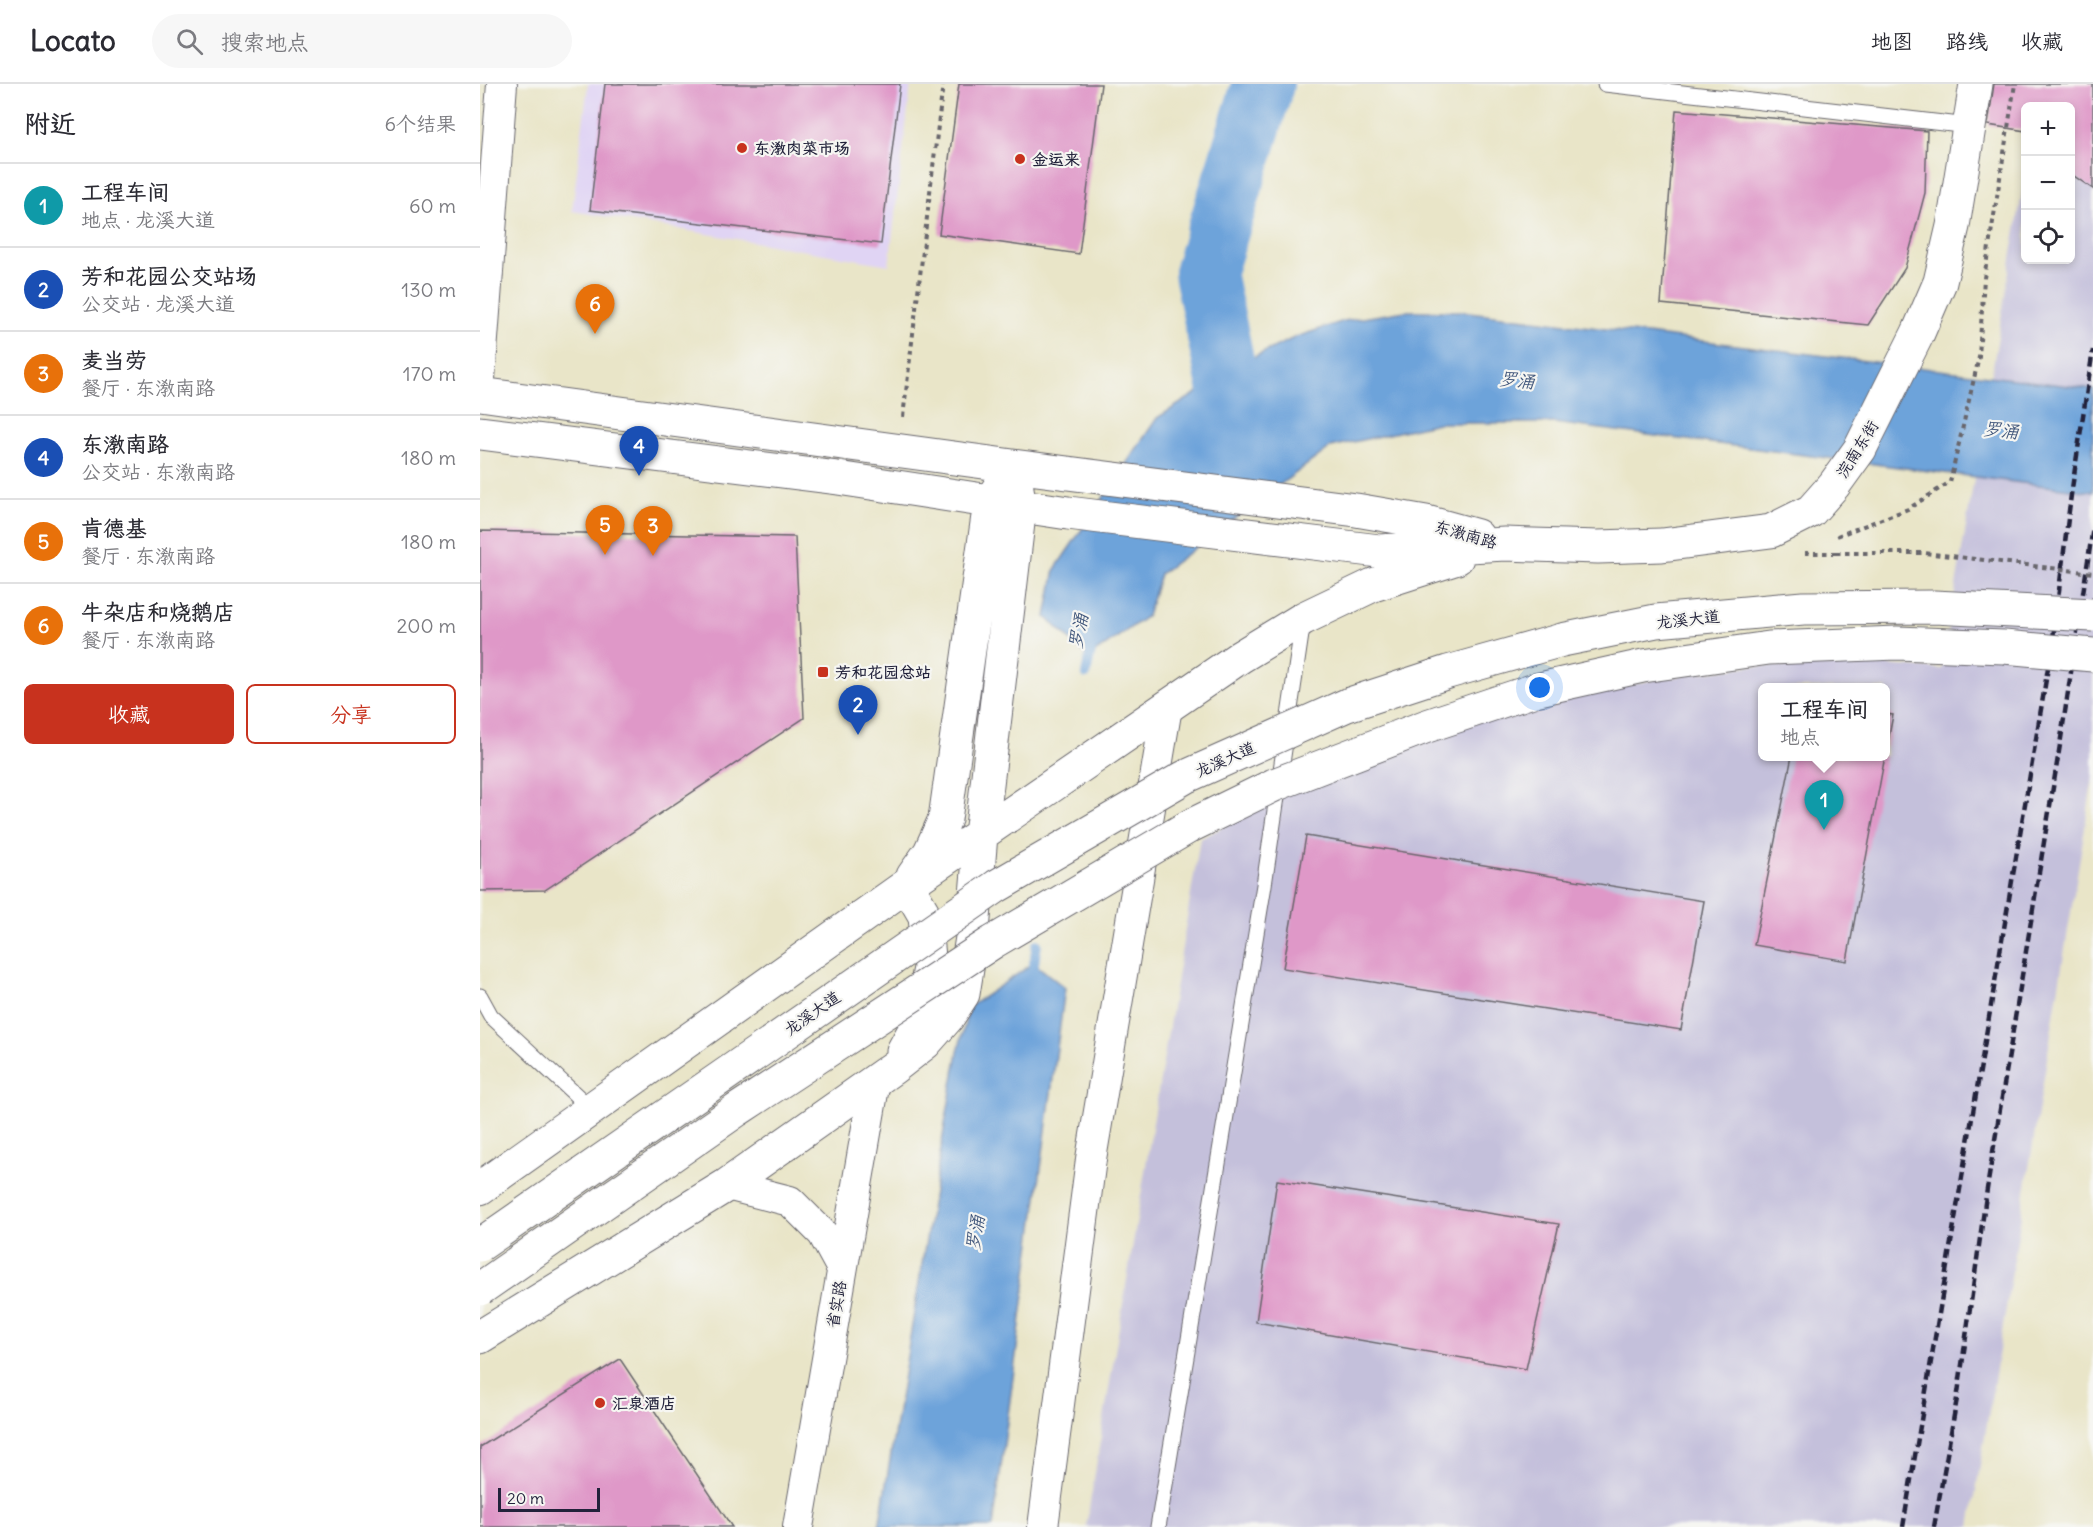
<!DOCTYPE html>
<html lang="zh">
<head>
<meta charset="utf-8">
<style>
	body { margin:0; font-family:Delius,"LXGW WenKai TC",sans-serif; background:#f7f7f7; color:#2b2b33 }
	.controls { position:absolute; right:18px; top:18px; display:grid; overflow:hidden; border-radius:9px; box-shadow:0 3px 9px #0003 }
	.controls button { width:54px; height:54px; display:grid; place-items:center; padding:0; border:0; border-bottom:2px solid #e1e1e2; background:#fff; color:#2b2b33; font:30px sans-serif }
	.scale { position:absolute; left:18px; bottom:15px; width:102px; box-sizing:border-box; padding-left:6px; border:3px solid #22223b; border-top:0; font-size:16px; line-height:21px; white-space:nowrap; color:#22223b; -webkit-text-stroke:4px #f6f6f2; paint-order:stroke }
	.you { position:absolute; left:1060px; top:604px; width:21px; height:21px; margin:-15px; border:4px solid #fff; border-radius:50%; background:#1a73e8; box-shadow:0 0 0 9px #1a73e833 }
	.badge { display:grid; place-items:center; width:39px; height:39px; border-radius:50%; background:#c8321e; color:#fff; font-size:20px; font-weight:700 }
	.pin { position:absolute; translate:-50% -50px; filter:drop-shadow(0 2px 3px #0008) }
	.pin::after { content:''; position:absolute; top:32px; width:21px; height:18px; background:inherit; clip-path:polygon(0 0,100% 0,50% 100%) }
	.popup { position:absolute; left:1278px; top:599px; width:132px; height:78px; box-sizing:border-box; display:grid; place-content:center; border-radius:9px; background:#fff; filter:drop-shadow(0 2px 4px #0005); font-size:20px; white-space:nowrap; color:#7c7c81 }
	.popup b { font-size:22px; color:#2b2b33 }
	.popup::after { content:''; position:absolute; left:50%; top:100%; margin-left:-12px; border:12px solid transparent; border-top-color:#fff }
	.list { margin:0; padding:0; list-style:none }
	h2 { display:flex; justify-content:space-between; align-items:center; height:78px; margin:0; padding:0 24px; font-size:26px }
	h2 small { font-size:20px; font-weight:400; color:#7c7c81 }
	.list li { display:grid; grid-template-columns:39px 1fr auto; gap:18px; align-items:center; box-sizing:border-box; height:84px; padding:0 24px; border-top:2px solid #e1e1e2 }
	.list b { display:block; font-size:22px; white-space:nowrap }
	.list p { margin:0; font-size:20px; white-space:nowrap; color:#7c7c81 }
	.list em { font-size:20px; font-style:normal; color:#7c7c81 }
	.actions { display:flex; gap:12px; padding:18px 24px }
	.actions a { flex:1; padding:14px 0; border:2px solid #c8321e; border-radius:9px; text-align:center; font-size:21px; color:#c8321e }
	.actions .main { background:#c8321e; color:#fff }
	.icon { flex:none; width:33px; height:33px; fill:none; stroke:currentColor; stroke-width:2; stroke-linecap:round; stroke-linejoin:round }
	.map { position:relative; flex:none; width:1613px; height:1443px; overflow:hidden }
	header { display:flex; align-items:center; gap:36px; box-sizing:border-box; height:84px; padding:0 30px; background:#fff; border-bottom:2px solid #e1e1e2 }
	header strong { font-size:28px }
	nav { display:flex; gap:33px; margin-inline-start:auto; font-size:21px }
	.search { width:420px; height:54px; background:#f7f7f7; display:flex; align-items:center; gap:15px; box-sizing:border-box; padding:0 21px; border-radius:33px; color:#7c7c81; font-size:22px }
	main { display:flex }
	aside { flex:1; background:#fff }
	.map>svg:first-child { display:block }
	.built { fill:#e0d4f4 }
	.industrial { fill:#c4c0db; fill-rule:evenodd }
	.water { fill:#6da3da; stroke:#48628a; stroke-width:1.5 }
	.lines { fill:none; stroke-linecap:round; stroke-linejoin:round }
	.stream { stroke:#6da3da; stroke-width:10 }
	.river { stroke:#6da3da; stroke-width:62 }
	.building { fill:#df98c8 }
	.service-casing { stroke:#68666c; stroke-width:17 }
	.minor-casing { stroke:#68666c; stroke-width:32 }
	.tertiary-casing { stroke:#68666c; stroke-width:35 }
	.path { stroke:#68666c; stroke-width:4; stroke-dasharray:4.5 4.5; stroke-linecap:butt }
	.service { stroke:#fff; stroke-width:15 }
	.minor { stroke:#fff; stroke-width:30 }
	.tertiary { stroke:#fff; stroke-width:33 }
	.rail { stroke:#22223b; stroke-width:4.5; stroke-dasharray:9 4.5; stroke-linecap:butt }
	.primary-bridge-casing { stroke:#68666c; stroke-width:35; stroke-linecap:butt }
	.path-bridge { stroke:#68666c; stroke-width:4; stroke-dasharray:4.5 4.5; stroke-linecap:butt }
	.primary-bridge { stroke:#fff; stroke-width:33 }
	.poi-dot { fill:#c8321e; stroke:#f6f6f2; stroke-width:2 }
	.labels { text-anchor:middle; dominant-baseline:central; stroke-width:4.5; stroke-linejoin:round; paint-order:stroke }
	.poi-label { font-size:16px; font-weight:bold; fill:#22223b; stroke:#f6f6f2; text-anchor:start }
	.street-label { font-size:16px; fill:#22223b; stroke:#f6f6f2 }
	.water-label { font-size:18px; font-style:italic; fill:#40567b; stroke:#f6f6f2 }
</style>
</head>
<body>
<header>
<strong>Locato</strong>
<div class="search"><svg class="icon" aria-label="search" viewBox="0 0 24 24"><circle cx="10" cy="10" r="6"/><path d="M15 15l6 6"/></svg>搜索地点</div>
<nav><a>地图</a><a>路线</a><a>收藏</a></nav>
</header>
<main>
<aside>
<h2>附近<small>6个结果</small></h2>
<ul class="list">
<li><span class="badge" style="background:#0f9aa8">1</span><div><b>工程车间</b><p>地点 · 龙溪大道</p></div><em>60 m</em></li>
<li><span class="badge" style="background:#1a4fb4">2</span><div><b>芳和花园公交站场</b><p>公交站 · 龙溪大道</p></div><em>130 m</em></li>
<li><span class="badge" style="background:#e8710a">3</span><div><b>麦当劳</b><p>餐厅 · 东漖南路</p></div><em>170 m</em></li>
<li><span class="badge" style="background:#1a4fb4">4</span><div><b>东漖南路</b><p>公交站 · 东漖南路</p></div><em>180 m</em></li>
<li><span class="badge" style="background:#e8710a">5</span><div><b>肯德基</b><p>餐厅 · 东漖南路</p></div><em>180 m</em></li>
<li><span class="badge" style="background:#e8710a">6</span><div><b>牛杂店和烧鹅店</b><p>餐厅 · 东漖南路</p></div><em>200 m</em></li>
</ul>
<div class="actions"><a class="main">收藏</a><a>分享</a></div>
</aside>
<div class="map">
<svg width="1613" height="1443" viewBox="0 0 1613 1443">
	<rect width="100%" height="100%" fill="#f6f6f2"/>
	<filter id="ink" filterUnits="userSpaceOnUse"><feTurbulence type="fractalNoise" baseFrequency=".0167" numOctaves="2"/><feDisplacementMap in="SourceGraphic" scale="12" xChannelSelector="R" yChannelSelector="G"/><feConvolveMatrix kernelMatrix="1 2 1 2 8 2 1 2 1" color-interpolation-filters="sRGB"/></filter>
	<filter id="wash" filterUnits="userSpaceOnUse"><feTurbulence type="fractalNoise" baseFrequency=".008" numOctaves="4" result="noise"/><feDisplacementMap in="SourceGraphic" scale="24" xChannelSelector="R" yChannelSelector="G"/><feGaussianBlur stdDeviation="1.35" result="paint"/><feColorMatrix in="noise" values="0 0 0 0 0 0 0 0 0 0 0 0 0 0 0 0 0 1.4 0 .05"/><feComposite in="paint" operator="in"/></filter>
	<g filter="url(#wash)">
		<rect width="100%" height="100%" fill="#e9e5c8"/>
		<!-- built -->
		<path class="built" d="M108,0H431L409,181L92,127Z"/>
		<!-- industrial -->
		<path class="industrial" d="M1591,39L1613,43V694L1490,1443H606L720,755L809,708L1008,633L1172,596L1268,582L1406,581L1462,585L1545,92L1546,176H1590ZM1282,604H1406V672H1282Z"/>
		<!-- water -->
		<path class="water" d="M925,227H981L1613,305V408L1074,339H958L851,363L680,490L667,532L609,573L566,533L575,485L677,334L772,274L816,253L864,237Z
			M554,879L585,904L513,1443H399L465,1040L478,968L489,923Z"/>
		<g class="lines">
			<!-- stream -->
			<path class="stream" d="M606,590L612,561
				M552,892L557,860"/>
			<!-- river -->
			<path class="river" d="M758,349L725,189L783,0"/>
		</g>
		<g id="blocks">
			<!-- building -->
			<path class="building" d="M125,0H420L401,160L110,126Z
				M479,0H621L599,170L459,150Z
				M1514,0H1613V105L1594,92L1590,84V22H1546V47L1508,41Z
				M1196,26L1447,47L1445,109L1425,184L1388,241L1181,220Z
				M0,447L315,453L324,634L65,806L0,807Z
				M1406,630L1413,631L1407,663H1406Z
				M1312,672H1405L1367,877L1274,861Z
				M826,752L1224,817L1201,946L803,884Z
				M797,1096L1079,1140L1046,1285L776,1238Z
				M140,1275L252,1443H0V1363Z"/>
		</g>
	</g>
	<g filter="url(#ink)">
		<use href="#blocks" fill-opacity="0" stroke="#68666c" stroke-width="1.5"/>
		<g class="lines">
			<defs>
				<path id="service" d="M1125,0L1489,42
					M0,912L11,932L111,1025
					M678,1443L784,801L823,537"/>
				<path id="minor" d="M0,295L22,0
					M247,1101L310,1117L343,1150L362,1185
					M318,1443L395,997
					M563,1443L611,1075L687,623"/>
				<path id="tertiary" d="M0,310L533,382L876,426L946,438L997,452
					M0,349L358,394L588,429L899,467L1025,460L1118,463L1182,461L1291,447L1331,427L1354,401L1380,365L1438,249L1460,198L1473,142L1496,0
					M433,792L450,768L465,735L510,418L522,399
					M423,967L440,936L450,884L445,832L427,801
					M0,1104L427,801L760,573L824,534L893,501L977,474
					M0,1253L247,1101L413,984L445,959L468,933L483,910L493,847L501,751L540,422L533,382"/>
			</defs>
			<!-- service casing -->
			<use href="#service" class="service-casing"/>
			<!-- minor casing -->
			<use href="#minor" class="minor-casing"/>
			<!-- tertiary casing -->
			<use href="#tertiary" class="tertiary-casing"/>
			<!-- path -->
			<path class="path" d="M423,333L463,0
				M1357,452L1428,425L1470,398L1499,273L1504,194L1535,0
				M1325,469H1356"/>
			<!-- service -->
			<use href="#service" class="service"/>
			<!-- minor -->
			<use href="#minor" class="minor"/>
			<!-- tertiary -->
			<use href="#tertiary" class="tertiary"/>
			<!-- rail -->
			<path class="rail" d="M1423,1443L1573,554L1591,411L1613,266
				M1454,1443L1478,1309L1508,1098L1580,661L1613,443"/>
			<defs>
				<path id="primary-bridge" d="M0,1161L517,802L705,693L867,621L968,588L1082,556L1176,537L1323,524L1454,523L1613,531
					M0,1205L257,1026L513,858L710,742L794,701L947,642L1055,606L1163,582L1289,564L1417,559L1524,563L1613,571"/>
			</defs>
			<!-- primary-bridge casing -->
			<use href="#primary-bridge" class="primary-bridge-casing"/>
			<!-- path-bridge -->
			<path class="path-bridge" d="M1356,469H1445L1613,489"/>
			<!-- primary-bridge -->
			<use href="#primary-bridge" class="primary-bridge"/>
		</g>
	</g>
	<!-- markers -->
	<g class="poi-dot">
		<circle cx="262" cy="64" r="6"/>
		<circle cx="540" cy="75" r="6"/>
		<rect x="337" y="582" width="12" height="12" rx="3"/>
		<circle cx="120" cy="1319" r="6"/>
	</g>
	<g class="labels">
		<!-- poi labels -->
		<g class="poi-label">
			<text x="274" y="64">东漖肉菜市场</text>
			<text x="552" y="75">金运来</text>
			<text x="355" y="588">芳和花园总站</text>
			<text x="132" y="1319">汇泉酒店</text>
		</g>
		<!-- street labels -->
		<g class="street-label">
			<text transform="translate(1377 365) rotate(-58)">浣南东街</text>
			<text transform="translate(986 450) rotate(16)">东漖南路</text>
			<text transform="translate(1208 535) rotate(-6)">龙溪大道</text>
			<text transform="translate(745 675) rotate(-24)">龙溪大道</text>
			<text transform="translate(332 929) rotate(-35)">龙溪大道</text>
			<text transform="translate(356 1220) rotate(-80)">省实路</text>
		</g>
		<!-- water labels -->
		<g class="water-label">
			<text transform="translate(1037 296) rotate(6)">罗涌</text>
			<text transform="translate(1521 346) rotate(6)">罗涌</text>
			<text transform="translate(598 547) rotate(-79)">罗涌</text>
			<text transform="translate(495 1149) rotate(-81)">罗涌</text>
		</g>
	</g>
</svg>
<div class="controls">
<button>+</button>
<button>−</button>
<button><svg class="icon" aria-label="locate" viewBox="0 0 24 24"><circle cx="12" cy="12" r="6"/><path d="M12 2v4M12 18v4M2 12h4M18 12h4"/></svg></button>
</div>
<div class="scale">20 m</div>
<div class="you"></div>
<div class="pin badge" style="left:1344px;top:746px;background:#0f9aa8">1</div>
<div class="popup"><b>工程车间</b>地点</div>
<div class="pin badge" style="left:378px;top:651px;background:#1a4fb4">2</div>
<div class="pin badge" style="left:173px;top:472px;background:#e8710a">3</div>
<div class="pin badge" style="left:159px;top:392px;background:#1a4fb4">4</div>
<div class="pin badge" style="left:125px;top:471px;background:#e8710a">5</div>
<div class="pin badge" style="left:115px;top:250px;background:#e8710a">6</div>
</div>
</main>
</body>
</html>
